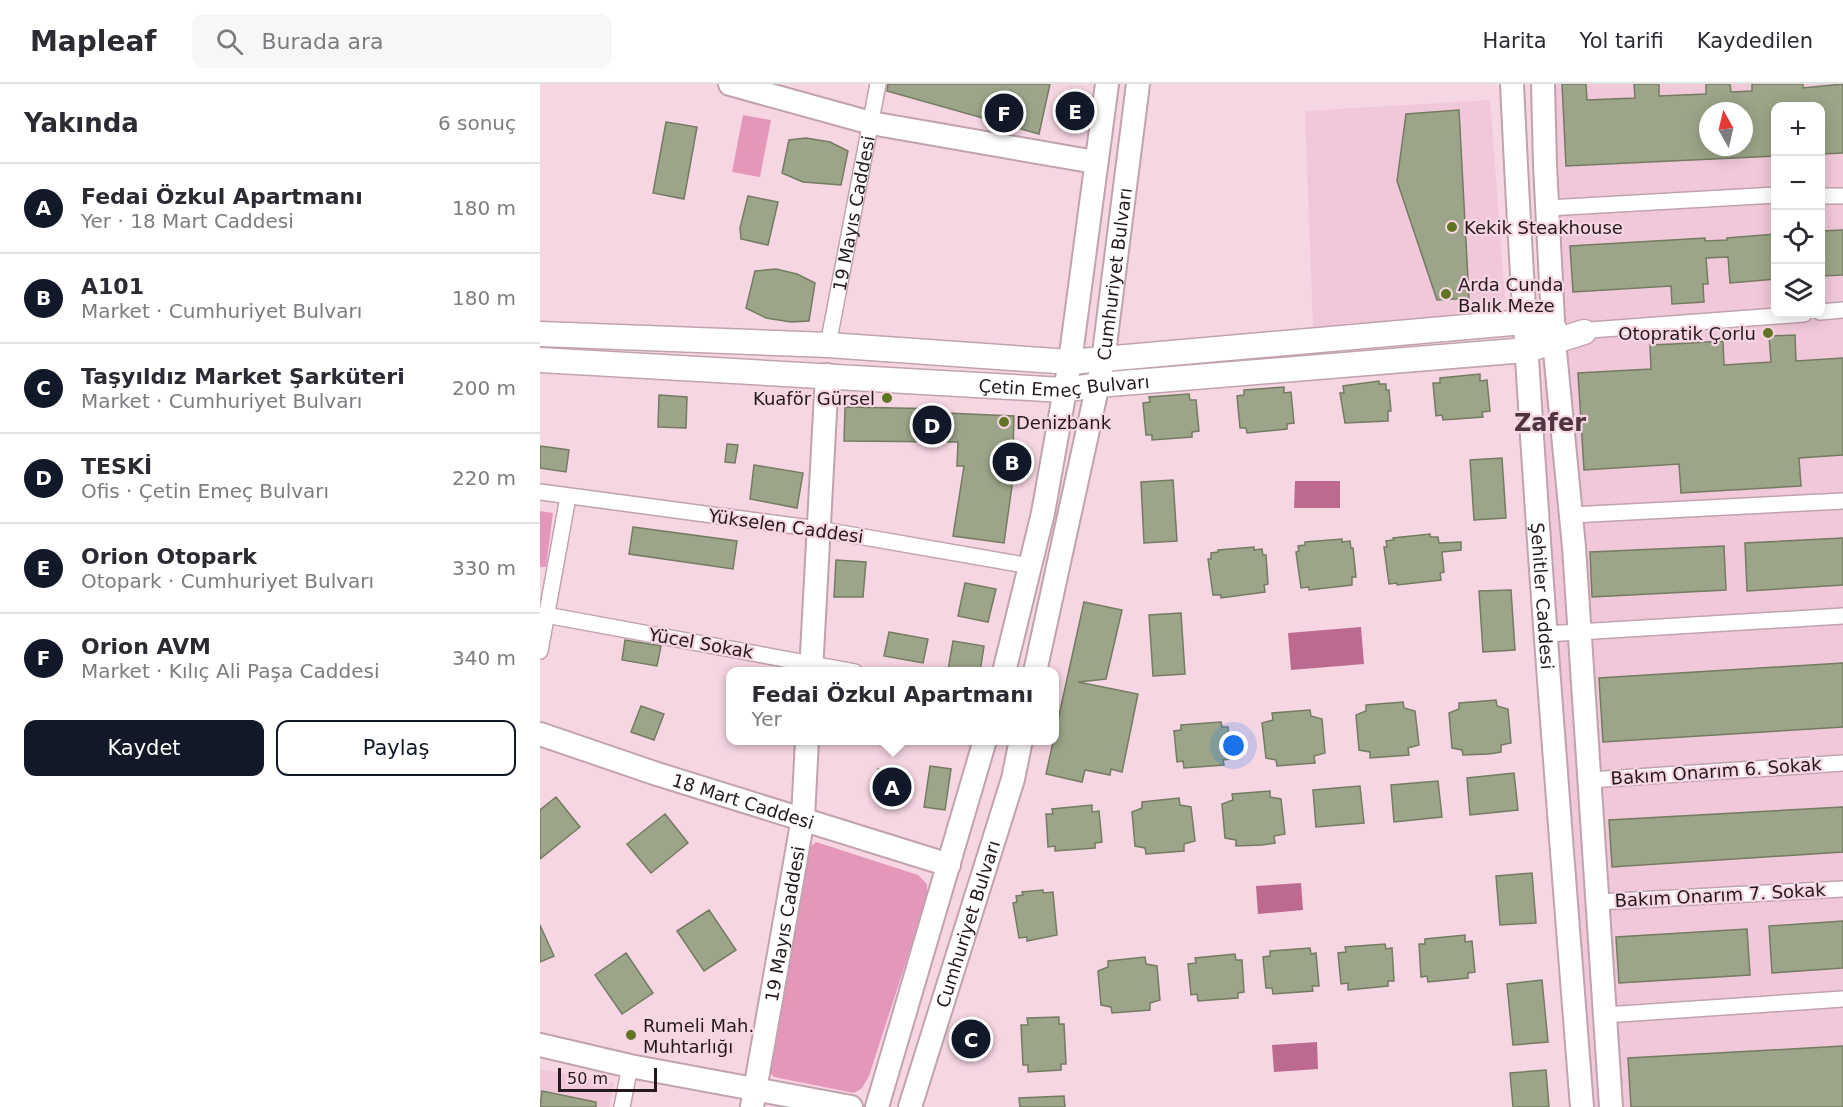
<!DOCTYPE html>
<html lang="tr">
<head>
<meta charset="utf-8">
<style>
	body { margin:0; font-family:"DejaVu Sans",sans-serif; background:#f7f7f7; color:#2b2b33 }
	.controls { position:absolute; right:18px; top:18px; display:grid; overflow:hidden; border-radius:12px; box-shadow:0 3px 15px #0003 }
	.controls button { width:54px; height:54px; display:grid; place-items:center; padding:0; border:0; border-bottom:2px solid #e1e1e2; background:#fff; color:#2b2b33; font:30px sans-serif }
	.compass { position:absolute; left:1159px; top:18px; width:54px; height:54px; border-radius:50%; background:#fff; box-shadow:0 3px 15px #0003; rotate:352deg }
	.scale { position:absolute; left:18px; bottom:15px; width:99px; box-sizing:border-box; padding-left:6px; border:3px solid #25191e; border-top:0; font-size:16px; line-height:21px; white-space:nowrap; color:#25191e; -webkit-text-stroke:4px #f7d6e4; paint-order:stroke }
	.you { position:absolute; left:694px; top:662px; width:21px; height:21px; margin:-15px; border:4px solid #fff; border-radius:50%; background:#1a73e8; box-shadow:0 0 0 9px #1a73e833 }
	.badge { display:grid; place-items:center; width:39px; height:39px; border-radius:50%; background:#111827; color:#fff; font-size:20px; font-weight:700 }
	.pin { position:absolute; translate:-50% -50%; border:3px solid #fff; box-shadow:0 2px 6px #0006 }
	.popup { position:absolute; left:186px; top:583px; width:333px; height:78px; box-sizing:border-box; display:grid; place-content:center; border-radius:12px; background:#fff; filter:drop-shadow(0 2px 4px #0005); font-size:20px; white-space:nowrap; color:#7c7c81 }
	.popup b { font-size:22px; color:#2b2b33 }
	.popup::after { content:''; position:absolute; left:50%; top:100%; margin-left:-12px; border:12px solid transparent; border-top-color:#fff }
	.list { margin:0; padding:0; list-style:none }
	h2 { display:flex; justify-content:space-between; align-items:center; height:78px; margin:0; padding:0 24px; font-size:26px }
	h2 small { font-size:20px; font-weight:400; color:#7c7c81 }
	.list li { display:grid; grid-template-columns:39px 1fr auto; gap:18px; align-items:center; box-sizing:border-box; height:90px; padding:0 24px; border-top:2px solid #e1e1e2 }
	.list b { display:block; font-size:22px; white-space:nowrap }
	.list p { margin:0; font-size:20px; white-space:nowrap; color:#7c7c81 }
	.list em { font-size:20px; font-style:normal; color:#7c7c81 }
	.actions { display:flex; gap:12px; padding:18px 24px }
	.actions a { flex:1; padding:14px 0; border:2px solid #111827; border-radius:12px; text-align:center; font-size:21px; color:#111827 }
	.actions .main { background:#111827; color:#fff }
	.icon { flex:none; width:33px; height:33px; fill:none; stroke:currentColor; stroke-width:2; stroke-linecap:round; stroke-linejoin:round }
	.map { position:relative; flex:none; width:1303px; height:1023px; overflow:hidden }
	header { display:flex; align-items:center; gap:36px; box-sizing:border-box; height:84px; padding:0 30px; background:#fff; border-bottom:2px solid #e1e1e2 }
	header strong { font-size:28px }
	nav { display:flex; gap:33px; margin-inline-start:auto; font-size:21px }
	.search { width:420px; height:54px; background:#f7f7f7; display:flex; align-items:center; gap:15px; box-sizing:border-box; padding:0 21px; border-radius:12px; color:#7c7c81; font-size:22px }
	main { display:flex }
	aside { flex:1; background:#fff }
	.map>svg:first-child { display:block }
	.built { fill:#f1c8d9; fill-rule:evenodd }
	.green { fill:#e597ba }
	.water { fill:#bd6a91 }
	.building { fill:#9ca589; stroke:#737b60; stroke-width:1.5; fill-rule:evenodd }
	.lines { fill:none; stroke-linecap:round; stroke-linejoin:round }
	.street-casing { stroke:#c1a2af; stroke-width:18 }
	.secondary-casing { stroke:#c1a2af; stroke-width:26 }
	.primary-casing { stroke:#c1a2af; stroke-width:27 }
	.street { stroke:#fff; stroke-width:15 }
	.secondary { stroke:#fff; stroke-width:22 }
	.primary { stroke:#fff; stroke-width:24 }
	.poi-dot { fill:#607424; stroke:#f7d6e4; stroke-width:2 }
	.labels { text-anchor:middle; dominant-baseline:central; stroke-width:4.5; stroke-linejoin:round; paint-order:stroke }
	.street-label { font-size:18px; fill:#25191e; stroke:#f7d6e4 }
	.poi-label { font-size:18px; fill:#25191e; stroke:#f7d6e4; text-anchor:start }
	.district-label { font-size:24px; font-weight:bold; fill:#4e343f; stroke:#f7d6e4 }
</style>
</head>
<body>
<header>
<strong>Mapleaf</strong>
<div class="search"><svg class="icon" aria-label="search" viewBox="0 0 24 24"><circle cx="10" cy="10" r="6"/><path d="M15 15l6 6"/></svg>Burada ara</div>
<nav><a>Harita</a><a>Yol tarifi</a><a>Kaydedilen</a></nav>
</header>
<main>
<aside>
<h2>Yakında<small>6 sonuç</small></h2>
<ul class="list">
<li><span class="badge">A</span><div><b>Fedai Özkul Apartmanı</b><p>Yer · 18 Mart Caddesi</p></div><em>180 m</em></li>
<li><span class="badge">B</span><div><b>A101</b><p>Market · Cumhuriyet Bulvarı</p></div><em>180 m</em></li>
<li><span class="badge">C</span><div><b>Taşyıldız Market Şarküteri</b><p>Market · Cumhuriyet Bulvarı</p></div><em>200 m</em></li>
<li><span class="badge">D</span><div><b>TESKİ</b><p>Ofis · Çetin Emeç Bulvarı</p></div><em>220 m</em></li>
<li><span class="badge">E</span><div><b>Orion Otopark</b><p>Otopark · Cumhuriyet Bulvarı</p></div><em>330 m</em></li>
<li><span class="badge">F</span><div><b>Orion AVM</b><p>Market · Kılıç Ali Paşa Caddesi</p></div><em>340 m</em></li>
</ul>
<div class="actions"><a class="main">Kaydet</a><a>Paylaş</a></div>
</aside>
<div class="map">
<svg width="1303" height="1023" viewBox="0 0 1303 1023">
	<rect width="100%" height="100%" fill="#f7d6e4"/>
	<!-- built -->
	<path class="built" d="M992,0H1303V1023H1030ZM1236,22H1280V230H1236ZM1168,27H1204V63H1168Z
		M950,16L965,215L950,231L773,243L765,27Z
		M0,985L74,999L69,1023H0Z"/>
	<!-- green -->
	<path class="green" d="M203,31L231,36L220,93L192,88Z
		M0,427L13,429L6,483H0Z
		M276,758L378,791L387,800V813L329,992L322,1004L314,1009L234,993L230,989L243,898L268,765Z"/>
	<!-- water -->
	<path class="water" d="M755,397H800V424H754Z
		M821,543L824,580L751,586L748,549Z
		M761,799L763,826L718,830L716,802Z
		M777,958L778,985L734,988L732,961Z"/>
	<!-- building -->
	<path class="building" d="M348,0H510L499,50L347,7Z
		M1022,0H1046L1047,16L1095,14L1094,0H1119V12L1166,10V0H1190L1191,8L1212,7V0H1263V4L1303,0V69L1281,70V22H1236V72L1026,82ZM1168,27H1204V63H1168Z
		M919,26L929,214L897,216L857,97L866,30Z
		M126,38L157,43L144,115L113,109Z
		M266,54L290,58L308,67L301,101L263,98L242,89L249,56Z
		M208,112L238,118L228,161L201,155L200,144Z
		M1303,146V191L1281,192V147Z
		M1236,150V195L1190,199L1188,173L1166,174L1168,200H1163L1164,218L1132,220L1131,202L1033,208L1030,162L1165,154V157L1187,156V154Z
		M236,185L257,190L275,199L269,237L251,238L226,234L206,224L215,187Z
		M1255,251L1256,277L1303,274V371L1259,374L1261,402L1141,409L1139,380L1044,386L1038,289L1111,285L1110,261L1134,260L1183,257L1184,281L1231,278L1229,252Z
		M940,290V297L947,296L950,327L942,328L943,333L903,336L902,331L896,332L893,299H900V294Z
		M839,297V300H846V306H849L851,327H848V337L805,339L800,309H804L803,302Z
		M744,303V309L751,308L754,339L747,340V345L707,349L706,344H700L697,312L704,311V306Z
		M649,310L650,316H656L659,347L652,348V353L612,356V351H606L603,319L610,318L609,313Z
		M119,311L147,313L146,344L118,343Z
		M305,323L406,325V329L474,332L472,402L464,459L413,452L424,382H417L418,358L304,357Z
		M187,360L198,361L195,379L185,378Z
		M0,362L29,366L26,388L0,384Z
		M962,374L966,434L934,436L930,376Z
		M214,381L263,389L257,424L210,415Z
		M633,396L637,457L604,459L601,398Z
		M93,443L197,457L193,485L89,470Z
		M890,450V453H898L899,459L921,458V466L902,468L904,488L900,489L901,496L857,501V499L849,500L844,463H847L846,457L854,456L853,454Z
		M1303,454V501L1207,507L1205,459Z
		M802,455V458L810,457L811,464H813L816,493H812V501L769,506V503L761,504L756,468L759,467L758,462L765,461V458Z
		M1184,462L1186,506L1052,513L1050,468Z
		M714,463V466L722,465L723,471H726L728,500L724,501L725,508L681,514V511H673L668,475H671V469L678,468V466Z
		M296,476L326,478L323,513H294Z
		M425,499L456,505L448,538L418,532Z
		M971,506L975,566L943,568L939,507Z
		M544,518L582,526L566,595L538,598L598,610L582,688L571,685L570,691L545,686L542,698L506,690Z
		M641,529L645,590L613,592L609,531Z
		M349,548L388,555L383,579L344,572Z
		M85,556L121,562L117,582L82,576Z
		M413,557L444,562L440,588L408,586Z
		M1303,579V643L1063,658L1059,594Z
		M956,616L957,622L968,625L971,659L961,661V668L949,670L923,671L922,666L912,664L909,629L919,625V619Z
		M863,618L864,624L875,627L879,661L868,664L869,671L830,674V668L819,666L816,631L826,627V621Z
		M101,622L124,630L114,656L91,648Z
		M770,626L771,632L782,635L785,669L774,672L775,679L762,680L737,682L736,676L726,674L722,639L733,636L732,629Z
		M681,638L682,643H688L690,675L683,676L684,681L644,684L643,677L637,678L634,647L641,646V641Z
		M390,682L411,685L405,726L384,723Z
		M338,685L368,689L365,720L335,716Z
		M974,689L978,726L930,731L927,694Z
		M898,697L902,733L854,738L851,701Z
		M820,702L824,739L776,743L773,706Z
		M730,707V713L741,715L745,750L734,752L735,759L722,761L696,762V756L685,754L682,720L693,716L692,710Z
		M16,713L40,743L0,775V726Z
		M639,714L640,721L651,723L655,757L644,760V767L632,768L606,770L605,764L595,762L592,728L602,724V718Z
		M552,721V728L559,727L562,758L555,759V764L515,767V762L508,763L506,730H513L512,725Z
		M1303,723V768L1072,783L1069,736Z
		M125,730L148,759L111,789L87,760Z
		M992,789L996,839L960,841L956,792Z
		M503,806V809L513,808L517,851L487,857V853L479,854L473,819L477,818L476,812L483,811L482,808Z
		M169,826L196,866L164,887L137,847Z
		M1303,837V884L1232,889L1229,842Z
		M0,841L14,872L0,878Z
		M1207,845L1210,891L1079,899L1076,853Z
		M925,851V858L932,857L935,888L928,889V894L888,898L887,892L881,893L879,860H885V855Z
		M845,860L846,865L852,864L854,897H848V902L808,906V899L801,900L798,869L806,868L805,863Z
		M770,864L771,870L776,869L779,902H772L773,907L733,910L732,904H726L723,873L730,872V867Z
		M86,869L113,909L82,930L55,891Z
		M695,870L696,876H702L704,908L698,909V914L658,917L657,910L651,911L648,880L656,879L655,874Z
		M605,873L606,880L617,882L620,916L610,919V926L598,927L572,929L571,923L561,921L558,887L568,883V877Z
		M1002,896L1008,958L973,961L967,900Z
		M519,933V940H524L526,980H521V986L488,988V981H483L481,941H488L487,934Z
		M1303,962V1023H1091L1088,974Z
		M1006,986L1009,1023H973L970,989Z
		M2,1007L56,1018V1023H0Z
		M524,1012L525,1023H480L479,1014Z"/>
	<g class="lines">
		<defs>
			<g id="street">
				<path d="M1280,112H1303"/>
				<path d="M1008,124L1236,111"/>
				<path d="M1280,228L1303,226"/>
				<path d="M1037,247L1264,230"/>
				<path id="s1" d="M288,261L338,0"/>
				<path d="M0,408L278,445L490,482"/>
				<path d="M1031,431L1303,417"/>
				<path d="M6,531L315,588"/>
				<path d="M1005,550L1303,532"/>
				<path d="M0,567L28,413"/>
				<path d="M1050,696L1303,679"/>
				<path d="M1058,818L1303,805"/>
				<path d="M1065,931L1303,915"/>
				<path d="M82,1023L90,982"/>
			</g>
			<g id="secondary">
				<path d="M190,0L331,39L555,78"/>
				<path id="s2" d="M972,0C988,342 1015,682 1042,1023"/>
				<path d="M1003,0L1005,81L1014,257L1034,463L1071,1023"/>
				<path d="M271,588L287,291"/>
				<path d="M464,588L503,429L530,278L567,0"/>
				<path id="s3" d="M495,588L563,277L598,0"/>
				<path id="s4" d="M0,650L114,689L409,781"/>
				<path d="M0,961L90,982L311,1023"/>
				<path id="s5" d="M212,1023L263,734L267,656"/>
				<path d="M337,1023L445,656"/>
				<path id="s6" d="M370,1023L473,695L481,656"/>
			</g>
			<g id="primary">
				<path d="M0,250L288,261L530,278L983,238L1014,244"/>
				<path id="s7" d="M0,276L524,306L558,301L987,266L1044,248"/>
			</g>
		</defs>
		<!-- street casing -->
		<use href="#street" class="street-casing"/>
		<!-- secondary casing -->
		<use href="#secondary" class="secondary-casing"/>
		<!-- primary casing -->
		<use href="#primary" class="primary-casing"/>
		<!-- street -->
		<use href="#street" class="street"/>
		<!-- secondary -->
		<use href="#secondary" class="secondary"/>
		<!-- primary -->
		<use href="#primary" class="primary"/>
	</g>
	<!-- markers -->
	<g class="poi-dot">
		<circle cx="912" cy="143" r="6"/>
		<circle cx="906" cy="210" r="6"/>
		<circle cx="1228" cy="249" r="6"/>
		<circle cx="347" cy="314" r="6"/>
		<circle cx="464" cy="338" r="6"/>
		<circle cx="91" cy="951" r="6"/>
	</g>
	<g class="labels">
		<!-- street labels -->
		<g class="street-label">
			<text stroke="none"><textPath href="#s1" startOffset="134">19 Mayıs Caddesi</textPath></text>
			<text stroke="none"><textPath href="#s3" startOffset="406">Cumhuriyet Bulvarı</textPath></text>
			<text stroke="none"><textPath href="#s7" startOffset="525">Çetin Emeç Bulvarı</textPath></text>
			<text transform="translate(246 442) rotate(8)">Yükselen Caddesi</text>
			<text stroke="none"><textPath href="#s2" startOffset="513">Şehitler Caddesi</textPath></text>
			<text transform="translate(161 559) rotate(10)">Yücel Sokak</text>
			<text transform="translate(1176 687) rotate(-4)">Bakım Onarım 6. Sokak</text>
			<text stroke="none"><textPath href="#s4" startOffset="214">18 Mart Caddesi</textPath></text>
			<text transform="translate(1180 811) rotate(-3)">Bakım Onarım 7. Sokak</text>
			<text stroke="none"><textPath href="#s5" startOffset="186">19 Mayıs Caddesi</textPath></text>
			<text stroke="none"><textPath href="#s6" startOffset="192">Cumhuriyet Bulvarı</textPath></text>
		</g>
		<!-- poi labels -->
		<g class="poi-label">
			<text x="924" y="143">Kekik Steakhouse</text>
			<text x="918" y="200">Arda Cunda<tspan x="918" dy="21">Balık Meze</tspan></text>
			<text x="1216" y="249" text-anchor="end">Otopratik Çorlu</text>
			<text x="335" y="314" text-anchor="end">Kuaför Gürsel</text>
			<text x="476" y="338">Denizbank</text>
			<text x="103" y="941">Rumeli Mah.<tspan x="103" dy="21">Muhtarlığı</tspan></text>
		</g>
		<!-- district labels -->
		<g class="district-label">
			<text x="1010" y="339">Zafer</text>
		</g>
	</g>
</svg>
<div class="controls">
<button>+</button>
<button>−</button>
<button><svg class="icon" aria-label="locate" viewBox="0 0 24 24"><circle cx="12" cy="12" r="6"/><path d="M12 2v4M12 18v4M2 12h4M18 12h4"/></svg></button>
<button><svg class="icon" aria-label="layers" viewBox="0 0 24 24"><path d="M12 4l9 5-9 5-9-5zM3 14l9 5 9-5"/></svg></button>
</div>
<svg class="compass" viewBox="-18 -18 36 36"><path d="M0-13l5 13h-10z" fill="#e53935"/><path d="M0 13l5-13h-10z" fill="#7c7c81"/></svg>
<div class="scale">50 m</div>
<div class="you"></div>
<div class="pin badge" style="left:352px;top:703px">A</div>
<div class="popup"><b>Fedai Özkul Apartmanı</b>Yer</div>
<div class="pin badge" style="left:472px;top:378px">B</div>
<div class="pin badge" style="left:431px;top:955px">C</div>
<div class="pin badge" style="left:392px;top:341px">D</div>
<div class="pin badge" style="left:535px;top:27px">E</div>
<div class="pin badge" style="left:464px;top:29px">F</div>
</div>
</main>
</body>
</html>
